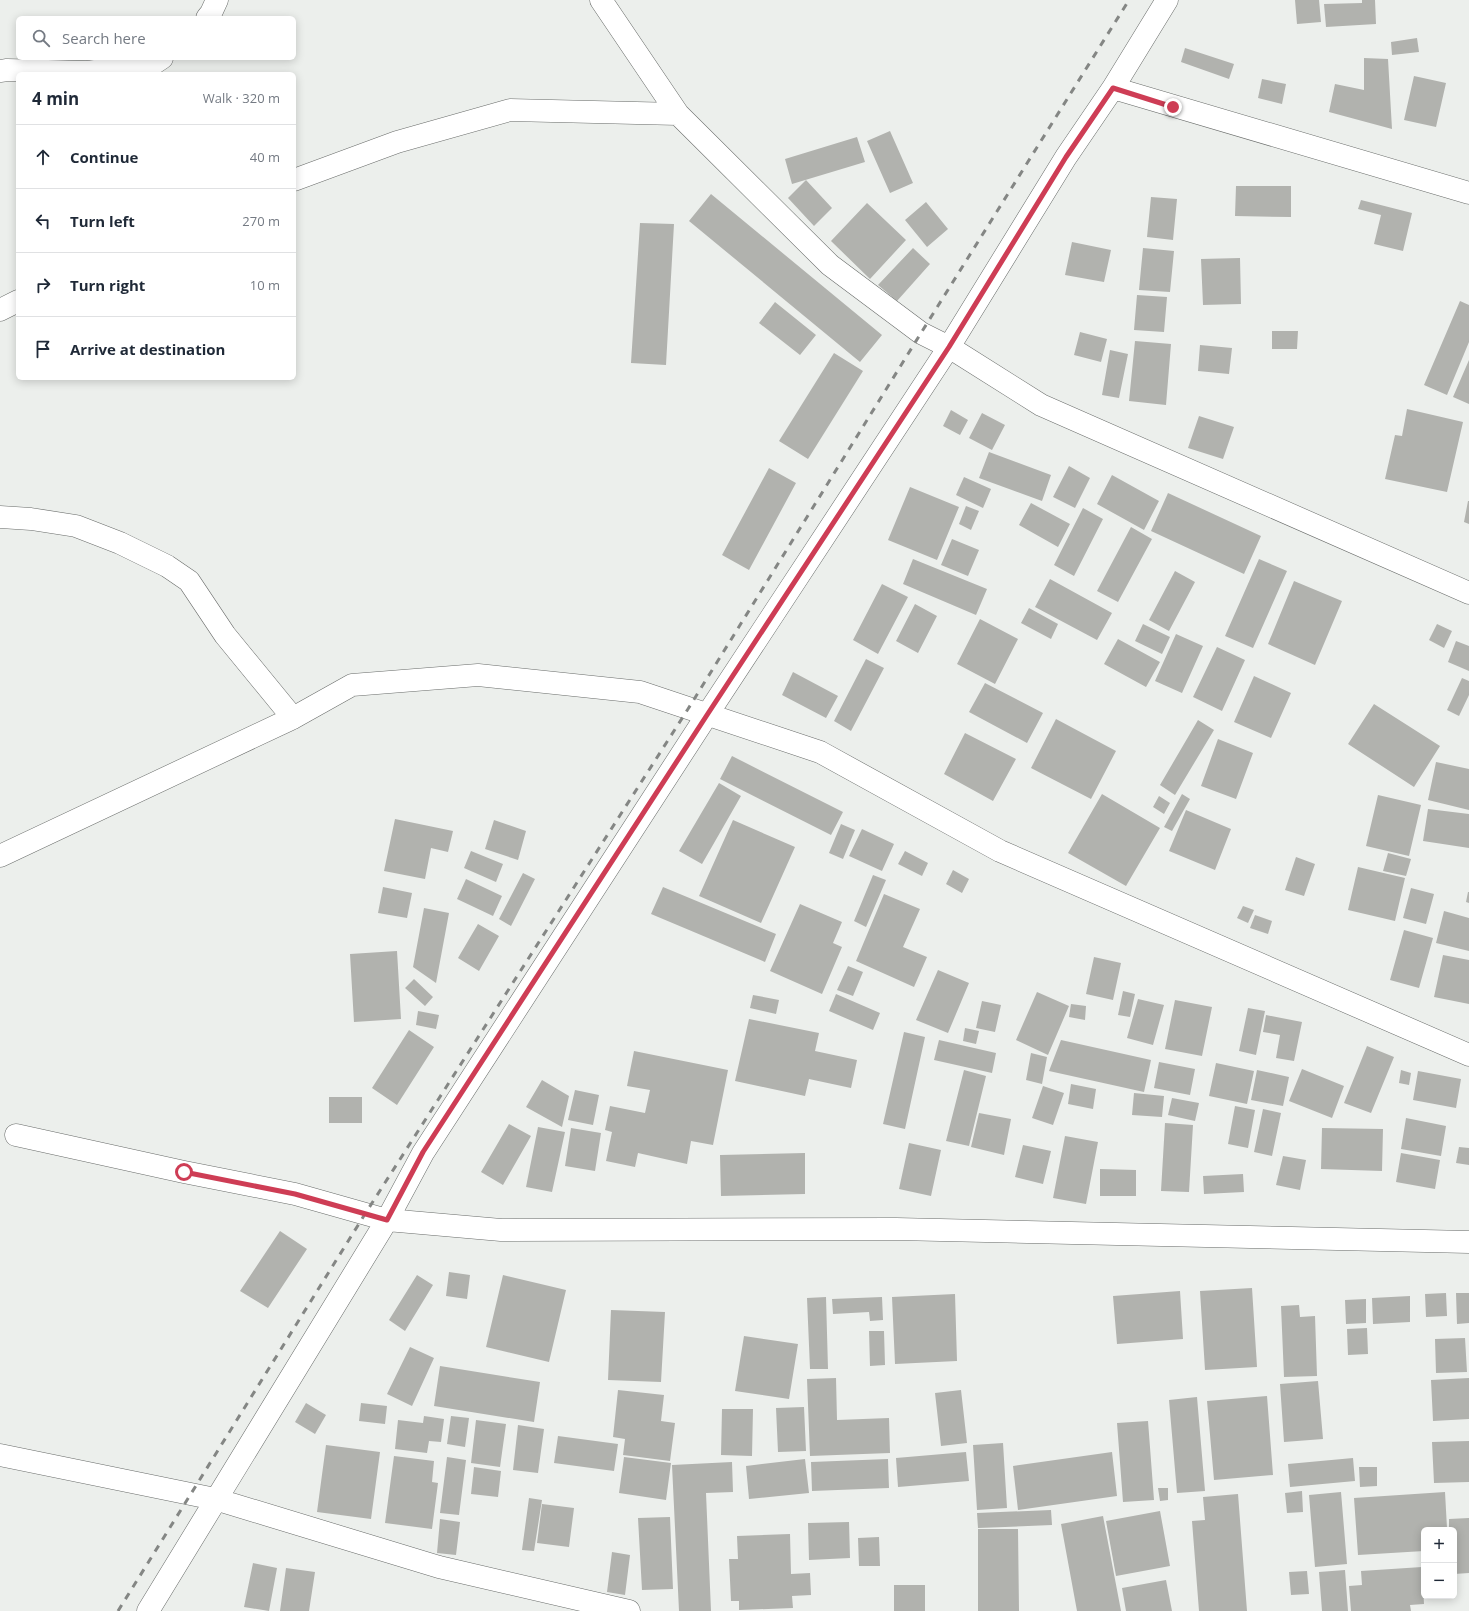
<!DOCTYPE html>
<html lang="en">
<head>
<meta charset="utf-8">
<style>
	body { margin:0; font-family:"Open Sans",sans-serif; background:#f6f6f7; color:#1f2937 }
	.controls { position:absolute; right:12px; bottom:12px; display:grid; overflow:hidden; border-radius:6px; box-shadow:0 2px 10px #0003 }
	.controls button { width:36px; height:36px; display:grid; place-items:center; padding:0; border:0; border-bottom:1px solid #e0e1e3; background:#fff; color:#1f2937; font:20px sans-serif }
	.stop { position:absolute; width:12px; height:12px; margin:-9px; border:3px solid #ce3d55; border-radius:50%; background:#fff }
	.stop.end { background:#ce3d55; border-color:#fff; box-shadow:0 1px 4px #0008 }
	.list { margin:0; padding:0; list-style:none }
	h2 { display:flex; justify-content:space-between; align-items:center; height:52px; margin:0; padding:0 16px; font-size:17px }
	h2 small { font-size:13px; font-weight:400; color:#747a83 }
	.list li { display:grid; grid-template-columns:26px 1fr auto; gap:12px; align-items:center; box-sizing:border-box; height:64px; padding:0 16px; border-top:1px solid #e0e1e3 }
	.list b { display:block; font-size:15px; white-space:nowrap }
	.list em { font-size:13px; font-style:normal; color:#747a83 }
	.icon { flex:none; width:22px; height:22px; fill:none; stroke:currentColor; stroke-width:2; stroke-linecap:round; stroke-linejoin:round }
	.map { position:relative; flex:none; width:1469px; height:1611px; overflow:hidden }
	.search { position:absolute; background:#fff; box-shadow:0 2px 10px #0003; left:16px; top:16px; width:280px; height:44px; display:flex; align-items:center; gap:10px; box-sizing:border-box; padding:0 14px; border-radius:6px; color:#747a83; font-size:15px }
	.panel { position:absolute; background:#fff; box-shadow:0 2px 10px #0003; left:16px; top:72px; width:280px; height:308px; border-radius:6px }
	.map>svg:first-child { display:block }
	.building { fill:#b1b2ae }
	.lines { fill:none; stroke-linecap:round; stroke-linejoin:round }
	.street-casing { stroke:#696c6a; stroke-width:23 }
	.street { stroke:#fff; stroke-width:22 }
	.rail { stroke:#848684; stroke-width:3; stroke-dasharray:7 7; stroke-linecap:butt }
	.route { stroke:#ce3d55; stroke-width:5 }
</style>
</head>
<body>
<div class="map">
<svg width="1469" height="1611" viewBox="0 0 1469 1611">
	<rect width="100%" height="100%" fill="#ecefec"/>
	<!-- building -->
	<path class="building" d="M1295,0H1319L1321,22L1297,24Z
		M1362,0H1375L1376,24L1326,27L1324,4L1362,3Z
		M1417,38L1419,52L1392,55L1391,42Z
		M1185,48L1234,64L1229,79L1181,62Z
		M1364,58L1388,59L1392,129L1329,112L1335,84L1364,90Z
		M1414,76L1446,83L1436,127L1404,120Z
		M1262,79L1286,84L1282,104L1258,98Z
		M890,131L913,183L890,193L867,141Z
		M857,137L865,162L792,184L785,159Z
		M806,180L832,208L814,226L788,198Z
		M1236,186H1291V217L1235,216Z
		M711,194L882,335L860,362L689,221Z
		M1151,197L1177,199L1173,240L1147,237Z
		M1361,200L1412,213L1403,251L1374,244L1381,215L1358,209Z
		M926,202L948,229L927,247L905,220Z
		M867,203L906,240L870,279L831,241Z
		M640,223L674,224L666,365L631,363Z
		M1072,242L1111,250L1104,282L1065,275Z
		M913,248L930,264L897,301L878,285Z
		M1143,248L1174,251L1170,292L1139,290Z
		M1240,258L1241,304L1203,305L1201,259Z
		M1137,295L1167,297L1164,332L1134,330Z
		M1460,301L1469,305V342L1447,395L1424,385Z
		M775,302L816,335L800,355L759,323Z
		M1272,331H1298L1297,349H1272Z
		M1080,332L1107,339L1101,362L1074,355Z
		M1135,341L1171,344L1166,405L1129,401Z
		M1200,345L1232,348L1229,374L1198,371Z
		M1110,350L1128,354L1119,398L1102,395Z
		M834,353L863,371L808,459L779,441Z
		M1469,360V404L1453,397Z
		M1407,409L1463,422L1447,492L1385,479L1395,435L1402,436Z
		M951,410L968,420L960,435L943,426Z
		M982,413L1005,425L992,450L969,438Z
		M1199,416L1234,427L1223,459L1188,448Z
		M989,452L1051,475L1042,501L979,478Z
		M1069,466L1090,478L1075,508L1053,497Z
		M769,468L796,483L749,570L722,555Z
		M1112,475L1159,501L1144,530L1097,504Z
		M964,477L991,489L983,508L956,495Z
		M910,487L959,507L937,560L888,540Z
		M1168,493L1261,536L1244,574L1151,531Z
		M1468,501H1469V524L1464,522Z
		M1031,503L1070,524L1058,547L1019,525Z
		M966,506L979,511L971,530L959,524Z
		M1083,508L1103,519L1074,576L1054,565Z
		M1131,527L1152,539L1118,602L1097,591Z
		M952,539L979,550L968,576L941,565Z
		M913,559L987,589L976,615L903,584Z
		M1259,559L1287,571L1253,648L1225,636Z
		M1175,571L1195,582L1169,631L1149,620Z
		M1050,579L1112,613L1097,640L1035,607Z
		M1294,581L1342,601L1315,665L1268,644Z
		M882,584L908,597L878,654L853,640Z
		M915,604L937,616L918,653L896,641Z
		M1029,608L1058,624L1051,639L1021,623Z
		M980,619L1018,639L995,684L957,664Z
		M1143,624L1170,637L1162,654L1135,641Z
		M1437,624L1452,631L1444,648L1429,640Z
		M1176,634L1203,646L1182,693L1155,681Z
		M1118,639L1160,662L1146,687L1104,664Z
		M1456,641L1469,646V671L1448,662Z
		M1217,647L1245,660L1222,711L1193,697Z
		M866,659L884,668L851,731L834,721Z
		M793,672L838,696L826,718L782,695Z
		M1254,676L1291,693L1271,738L1234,722Z
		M1462,678L1469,681V695L1459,716L1447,710Z
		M985,683L1043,713L1027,743L969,712Z
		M1374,704L1440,746L1414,787L1348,744Z
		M1056,719L1116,751L1091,799L1031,768Z
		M1198,720L1214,730L1175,795L1160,785Z
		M965,733L1016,759L993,801L944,774Z
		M1218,739L1253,753L1236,799L1201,786Z
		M732,756L843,812L831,835L720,779Z
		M1436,762L1469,769V810L1428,800Z
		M719,783L741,796L702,864L679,851Z
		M1102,794L1160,828L1126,886L1068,853Z
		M1182,794L1190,799L1172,831L1164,827Z
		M1378,795L1421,805L1409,856L1366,846Z
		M1159,796L1170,803L1164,814L1153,807Z
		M1428,809L1469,814V848L1423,841Z
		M1186,810L1231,829L1215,870L1169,851Z
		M395,819L453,831L448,852L431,848L425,879L384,871Z
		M494,820L526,831L518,860L485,849Z
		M733,820L795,847L761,923L699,896Z
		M841,824L855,830L843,859L829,853Z
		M862,829L894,844L882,871L849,856Z
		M471,851L503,864L496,882L464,868Z
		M905,851L928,863L922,876L898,864Z
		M1388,853L1411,859L1406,876L1383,871Z
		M1296,857L1315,864L1304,896L1285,890Z
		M1358,867L1405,878L1395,921L1348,910Z
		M953,870L969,879L962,893L946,884Z
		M523,873L535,879L511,926L499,919Z
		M873,875L886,880L866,927L854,921Z
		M466,879L502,896L493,916L457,899Z
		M383,887L412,893L407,918L378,913Z
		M663,887L776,934L765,962L651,914Z
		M1411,888L1434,894L1426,924L1403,918Z
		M1468,892H1469V903L1466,902Z
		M884,894L920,909L903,947L927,957L914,987L856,961Z
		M800,904L842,922L833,943L842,947L822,994L770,971Z
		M1243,906L1254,910L1248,923L1237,918Z
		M424,908L449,913L436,983L413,967Z
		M1444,911L1469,918V951L1436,943Z
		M1255,915L1272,921L1268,934L1250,928Z
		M478,924L499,936L479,971L458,958Z
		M1404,930L1433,938L1419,988L1390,980Z
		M397,951L401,1019L354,1022L350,954Z
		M1443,955L1469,960V1004L1434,997Z
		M1094,957L1121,963L1113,1000L1086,994Z
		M848,966L863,972L853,996L837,990Z
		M938,970L969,983L948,1033L916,1020Z
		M414,979L433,997L425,1006L405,988Z
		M1123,991L1135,994L1130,1017L1118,1015Z
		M1037,992L1069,1006L1048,1055L1016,1040Z
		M836,994L880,1013L873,1030L829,1011Z
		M753,995L779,1000L776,1014L750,1008Z
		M1138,999L1164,1005L1153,1045L1127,1038Z
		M1175,1000L1212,1007L1202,1056L1165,1049Z
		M982,1001L1001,1005L995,1032L976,1028Z
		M1071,1004L1086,1006L1085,1020L1069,1017Z
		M1248,1008L1265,1011L1256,1055L1239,1051Z
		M418,1011L439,1015L436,1029L416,1025Z
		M1266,1015L1302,1022L1294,1061L1276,1058L1280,1035L1263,1032Z
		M749,1019L819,1033L815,1051L857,1060L851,1088L809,1079L805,1096L735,1081Z
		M965,1028L979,1031L976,1044L963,1041Z
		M409,1030L434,1047L397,1105L372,1088Z
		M904,1032L925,1037L905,1129L883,1124Z
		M939,1040L996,1053L992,1073L934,1060Z
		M1061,1040L1151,1060L1144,1092L1049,1071Z
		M1367,1046L1394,1057L1371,1113L1344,1103Z
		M634,1051L728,1070L713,1145L691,1141L687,1164L638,1153L635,1167L606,1161L612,1132L605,1130L610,1106L645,1113L650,1090L627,1086Z
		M1031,1053L1047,1057L1042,1084L1026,1080Z
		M1159,1062L1195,1069L1190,1095L1154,1088Z
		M1216,1063L1254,1071L1247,1104L1209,1096Z
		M1302,1069L1344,1086L1332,1118L1289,1101Z
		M964,1070L986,1076L969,1146L946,1141Z
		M1257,1070L1289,1077L1283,1106L1251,1100Z
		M1401,1070L1411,1073L1409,1085L1399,1083Z
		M1418,1071L1461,1079L1456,1108L1413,1100Z
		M542,1080L569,1096L562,1127L526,1107Z
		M1071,1084L1096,1089L1093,1109L1068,1104Z
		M1043,1086L1064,1093L1053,1125L1032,1118Z
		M575,1090L599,1095L593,1125L568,1120Z
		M1134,1093L1164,1096L1162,1117L1132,1115Z
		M329,1097H362V1123H329Z
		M1172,1098L1199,1103L1195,1121L1168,1115Z
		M1235,1106L1255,1110L1248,1148L1228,1144Z
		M1263,1109L1281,1113L1272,1156L1254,1152Z
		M979,1113L1011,1119L1004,1155L971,1147Z
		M1406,1118L1446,1126L1441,1156L1401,1149Z
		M1165,1123L1193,1125L1189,1192L1161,1191Z
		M509,1124L531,1136L503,1185L481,1172Z
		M538,1127L565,1132L552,1192L526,1187Z
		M571,1128L601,1133L595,1171L565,1166Z
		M1322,1128L1383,1129L1382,1171L1321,1169Z
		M1065,1136L1098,1142L1086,1204L1053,1198Z
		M909,1143L941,1150L931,1196L899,1189Z
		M1023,1145L1051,1151L1043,1184L1015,1177Z
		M1459,1147L1469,1148V1165L1456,1163Z
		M805,1153V1194L721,1196L720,1155Z
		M1401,1153L1440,1160L1435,1189L1396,1182Z
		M1283,1156L1306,1160L1300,1190L1276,1185Z
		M1100,1169L1136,1170V1196H1100Z
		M1243,1174L1244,1192L1204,1194L1203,1176Z
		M280,1231L307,1249L268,1308L240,1291Z
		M449,1272L470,1275L467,1299L446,1296Z
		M417,1275L433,1285L405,1331L389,1320Z
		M503,1275L566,1290L549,1362L486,1347Z
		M1252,1288L1257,1367L1205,1370L1200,1291Z
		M1180,1291L1183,1339L1117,1344L1113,1296Z
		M1446,1293L1447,1316L1426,1317L1425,1294Z
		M1456,1293H1469V1323L1457,1324Z
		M955,1294L957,1361L895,1364L892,1297Z
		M1410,1296V1322L1373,1324L1372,1298Z
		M826,1297L828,1369H810L807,1298Z
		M882,1297L883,1320L870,1321L869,1312L833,1314L832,1299Z
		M1366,1299V1323L1346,1324L1345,1300Z
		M1299,1305L1300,1317L1315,1316L1317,1376L1284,1377L1281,1306Z
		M611,1310L665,1312L661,1382L608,1380Z
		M1367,1328L1368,1354L1348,1355L1347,1329Z
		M869,1331H884L885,1365L870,1366Z
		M744,1336L798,1344L789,1399L735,1391Z
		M1465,1338L1467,1372L1436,1373L1435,1339Z
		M410,1347L434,1358L412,1406L387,1394Z
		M440,1366L540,1382L534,1422L434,1406Z
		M836,1378L837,1420L889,1418L890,1453L810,1456L807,1379Z
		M1469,1378V1419L1433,1421L1431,1380Z
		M1318,1381L1323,1439L1284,1442L1280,1384Z
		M618,1390L664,1395L661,1421L675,1423L670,1461L623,1455L625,1439L613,1437Z
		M961,1390L967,1443L941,1446L935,1393Z
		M1267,1396L1273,1475L1214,1480L1207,1401Z
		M1197,1397L1205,1491L1177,1493L1169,1400Z
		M306,1403L326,1415L315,1434L295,1422Z
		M361,1403L387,1406L385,1424L359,1421Z
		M804,1407L806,1451L778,1452L776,1408Z
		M722,1409H753L752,1456L721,1455Z
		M424,1416L444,1419L441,1442L429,1441L427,1453L395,1449L398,1420L423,1423Z
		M451,1416L469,1418L465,1447L447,1444Z
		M476,1420L506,1424L500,1467L471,1463Z
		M1148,1421L1154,1500L1123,1502L1117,1423Z
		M518,1425L544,1429L538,1473L513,1470Z
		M558,1436L618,1444L614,1471L554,1463Z
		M1469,1441V1482L1434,1483L1432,1442Z
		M1003,1443L1007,1508L977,1510L973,1445Z
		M326,1445L380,1452L371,1519L317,1512Z
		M966,1452L969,1481L898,1487L896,1458Z
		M1112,1452L1117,1496L1018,1510L1013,1466Z
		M394,1456L434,1461L432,1482L438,1483L432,1529L385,1523Z
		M447,1457L466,1460L459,1515L440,1513Z
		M624,1457L671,1463L666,1500L619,1493Z
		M1353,1458L1355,1481L1290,1487L1288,1464Z
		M805,1459L809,1493L749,1499L746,1466Z
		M888,1459L889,1488L812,1491L811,1462Z
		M732,1462L733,1492L706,1493L711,1611H679L672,1465Z
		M474,1467L501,1471L498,1497L471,1494Z
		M1359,1467H1377V1486L1360,1487Z
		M1158,1488H1168V1500L1160,1501Z
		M1302,1491L1303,1512L1287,1513L1285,1493Z
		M1341,1492L1347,1564L1315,1567L1309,1495Z
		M1445,1492L1447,1528L1442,1530H1424V1551L1358,1555L1354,1498Z
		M1238,1494L1247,1611H1199L1192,1521L1205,1520L1203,1497Z
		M529,1498L542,1500L534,1551L522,1550Z
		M542,1504L574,1508L569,1547L537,1543Z
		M1051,1510L1052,1525L978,1528L977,1513Z
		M1160,1511L1170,1566L1116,1576L1106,1521Z
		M1103,1516L1121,1611H1077L1061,1524Z
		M670,1517L673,1589L642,1590L638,1518Z
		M1469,1518V1573L1454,1574V1530H1449V1519Z
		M440,1519L460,1522L456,1555L437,1553Z
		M849,1522L850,1558L809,1560L808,1523Z
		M978,1529H1018L1019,1611H978Z
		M790,1534L791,1574L810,1573L811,1595L792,1596L793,1608L739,1610V1601H731L729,1559H738L737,1536Z
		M879,1537L880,1566H859L858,1538Z
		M612,1552L630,1555L625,1595L607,1592Z
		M253,1563L277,1568L269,1611L244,1607Z
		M1422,1567L1424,1604L1410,1605L1411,1611H1351L1349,1586L1362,1585L1361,1571Z
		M286,1568L315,1572L309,1611H280Z
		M1345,1570L1348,1611H1322L1319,1572Z
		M1307,1571L1309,1594L1291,1595L1289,1572Z
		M1166,1580L1172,1611H1126L1122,1588Z
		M894,1585H925V1611H894Z"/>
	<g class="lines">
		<defs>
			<path id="street" d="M601,0L678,114L830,265L921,333L949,347L1041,405L1469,593
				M207,18L211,13L217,0
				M0,71L7,70L87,72L153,64L162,58
				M1113,88L1469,193
				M294,180L397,142L510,110L678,114
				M0,310L18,301
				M0,517L31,519L76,526L120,543L167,566L189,581L225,635L293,718
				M0,856L293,718L352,685L478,675L640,692L820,752L1000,851L1469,1055
				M16,1135L184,1172L295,1194L387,1220L501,1230L896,1229L1469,1242
				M0,1455L215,1499L439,1567L629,1611
				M148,1611L387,1220L423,1153L707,715L949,347L1066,157L1113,88L1167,0"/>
		</defs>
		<!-- street casing -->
		<use href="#street" class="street-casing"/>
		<!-- street -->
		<use href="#street" class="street"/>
		<!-- rail -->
		<path class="rail" d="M118,1611L365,1214L688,709L921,333L1129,0"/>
	</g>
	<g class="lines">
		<!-- route -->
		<path class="route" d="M184,1172L295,1194L387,1220L423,1152L707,715L949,347L1066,157L1113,88L1173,107"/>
	</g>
</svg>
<div class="controls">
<button>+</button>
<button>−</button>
</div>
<div class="stop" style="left:184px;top:1172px"></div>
<div class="stop end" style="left:1173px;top:107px"></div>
<div class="search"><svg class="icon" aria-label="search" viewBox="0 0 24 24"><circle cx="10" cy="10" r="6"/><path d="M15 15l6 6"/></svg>Search here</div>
<section class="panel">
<h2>4 min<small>Walk · 320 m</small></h2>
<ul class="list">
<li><svg class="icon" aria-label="ahead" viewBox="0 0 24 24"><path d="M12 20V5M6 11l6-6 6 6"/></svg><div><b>Continue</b></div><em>40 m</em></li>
<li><svg class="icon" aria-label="left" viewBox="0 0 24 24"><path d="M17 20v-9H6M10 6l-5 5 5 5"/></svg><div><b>Turn left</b></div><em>270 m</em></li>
<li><svg class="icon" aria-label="right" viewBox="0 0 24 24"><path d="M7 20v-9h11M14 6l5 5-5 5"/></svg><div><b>Turn right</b></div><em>10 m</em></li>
<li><svg class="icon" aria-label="arrive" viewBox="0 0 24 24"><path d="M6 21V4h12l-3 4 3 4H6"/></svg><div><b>Arrive at destination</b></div></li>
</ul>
</section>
</div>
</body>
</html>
